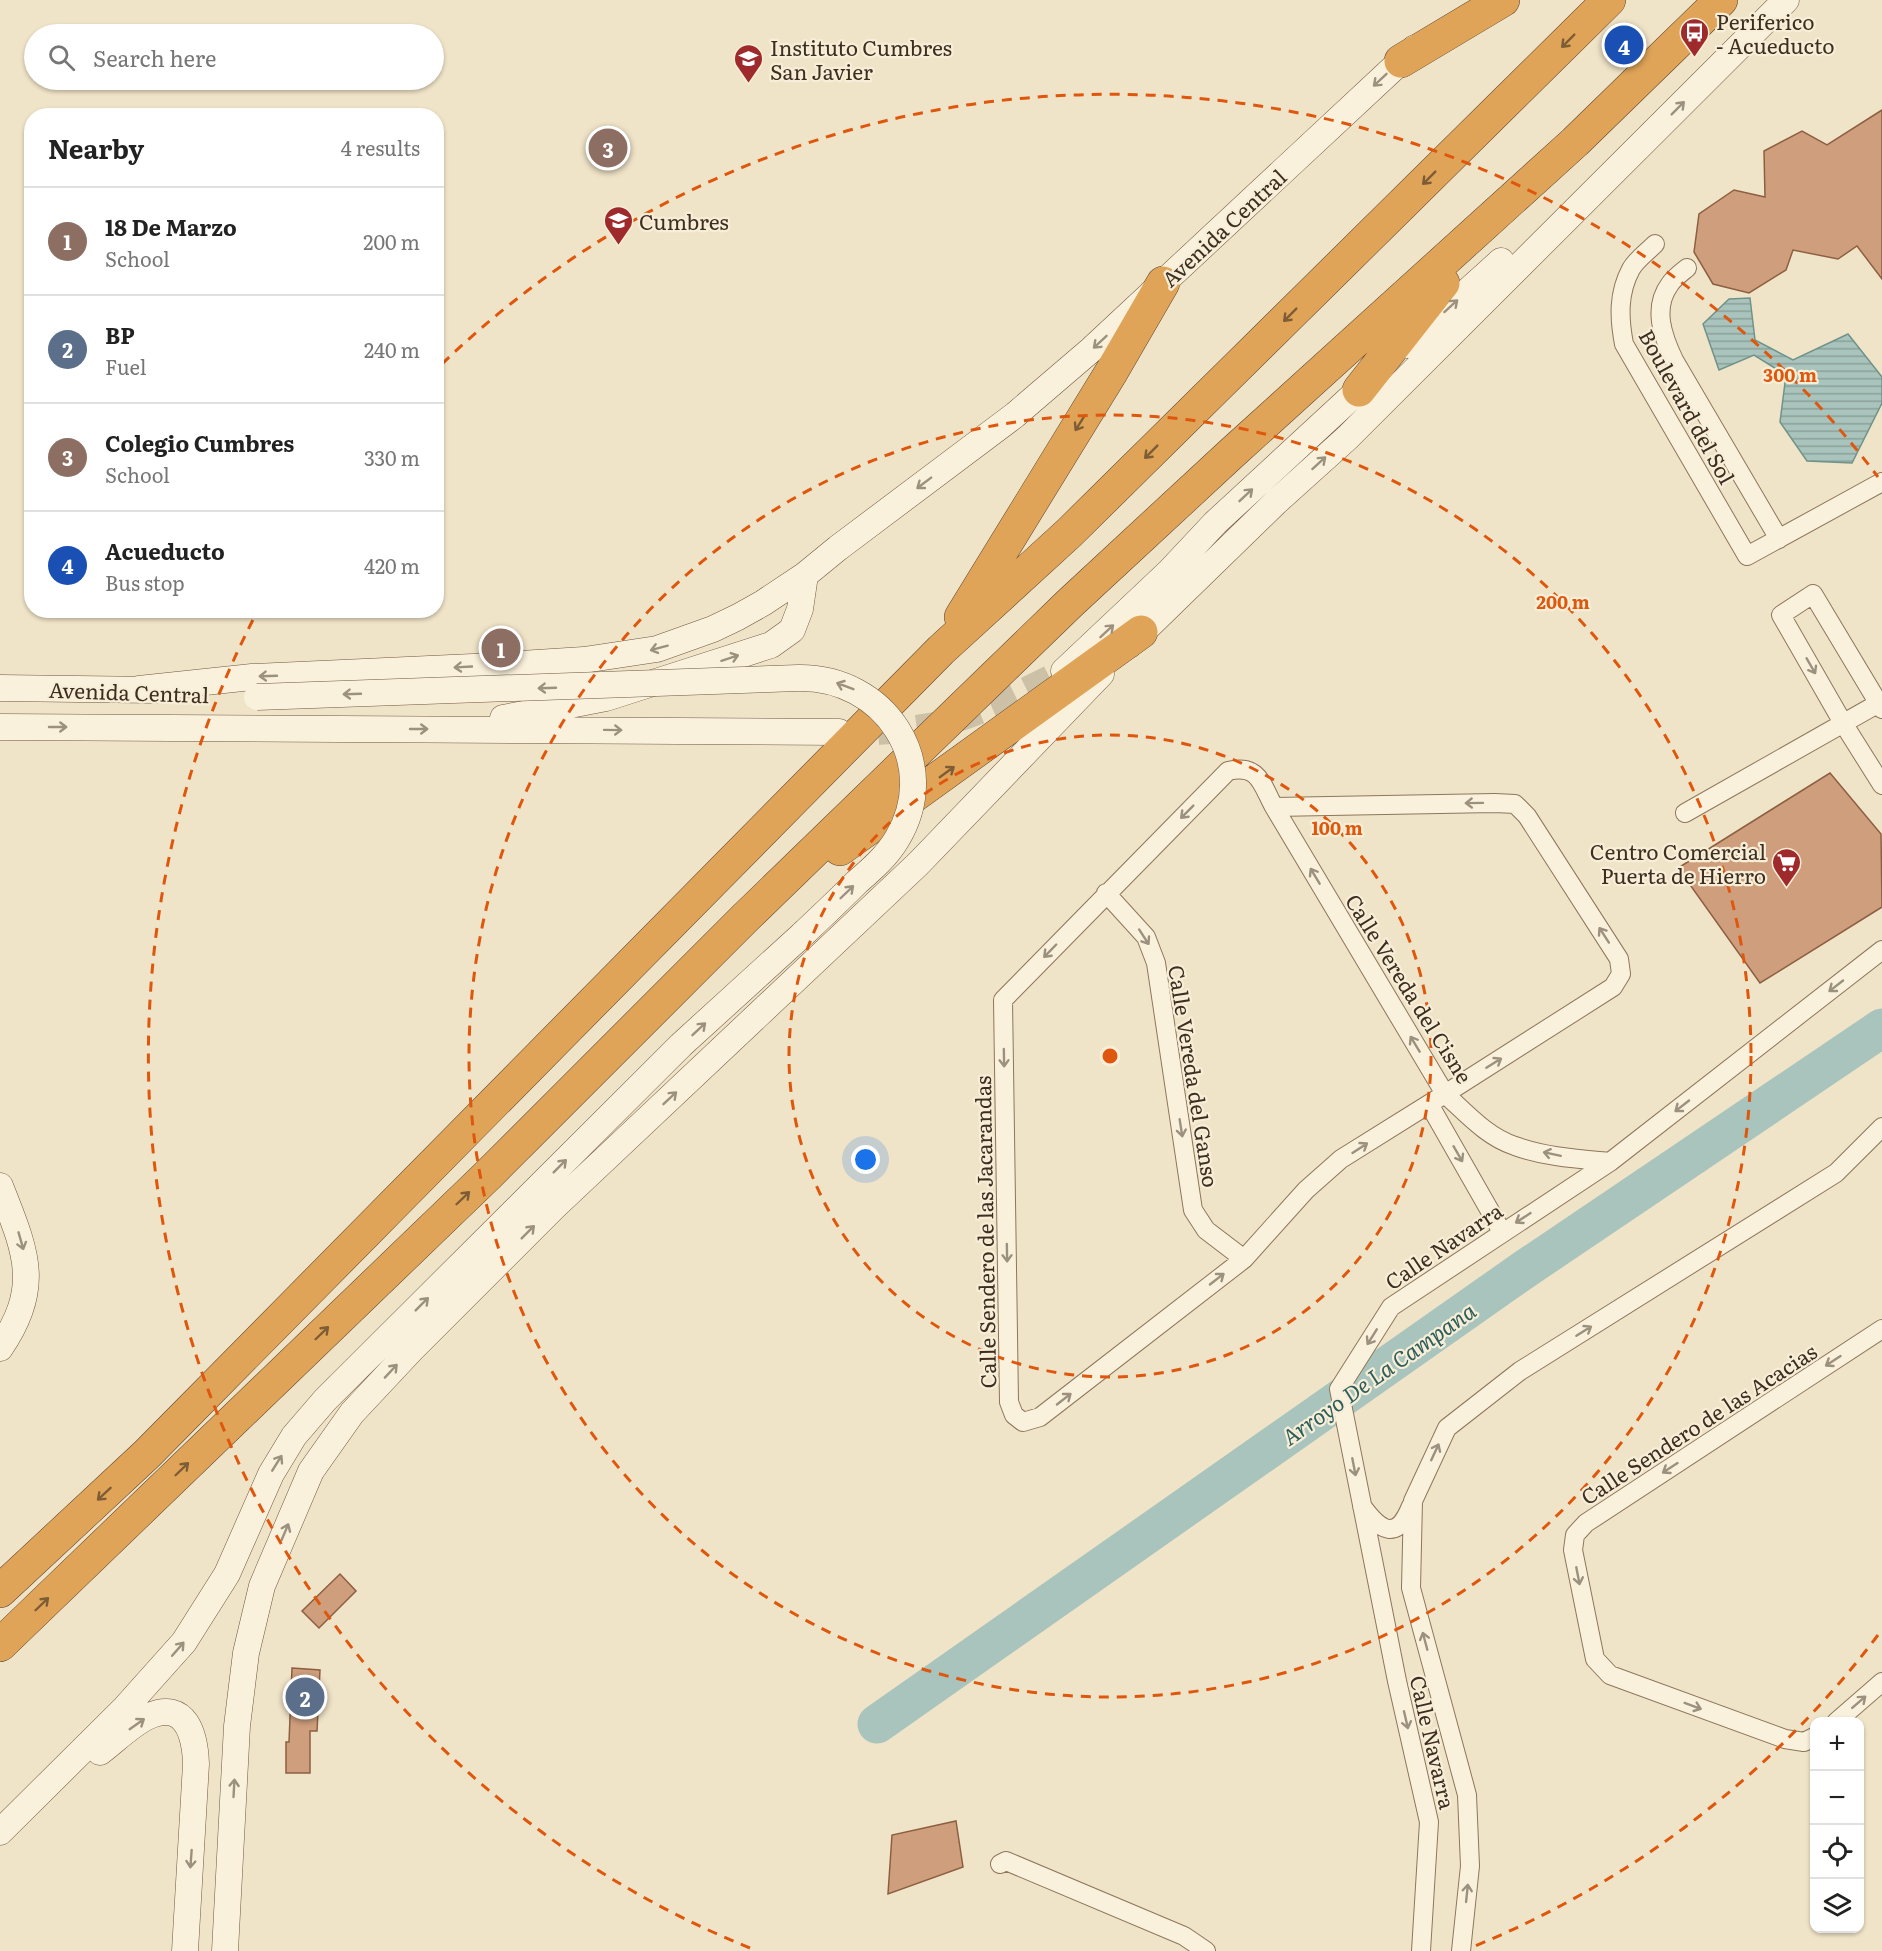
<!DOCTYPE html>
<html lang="en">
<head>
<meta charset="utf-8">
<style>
	body { margin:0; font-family:Literata,serif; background:#f6f6f6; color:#222 }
	.controls { position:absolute; right:18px; bottom:18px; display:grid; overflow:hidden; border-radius:12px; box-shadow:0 2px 4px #0004 }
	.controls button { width:54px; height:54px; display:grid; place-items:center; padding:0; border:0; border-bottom:2px solid #e0e0e0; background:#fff; color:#222; font:30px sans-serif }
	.you { position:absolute; left:866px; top:1160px; width:21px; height:21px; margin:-15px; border:4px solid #fff; border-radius:50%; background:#1a73e8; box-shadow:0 0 0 9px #1a73e833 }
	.badge { display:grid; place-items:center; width:39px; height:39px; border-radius:50%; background:#1a73e8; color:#fff; font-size:20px; font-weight:700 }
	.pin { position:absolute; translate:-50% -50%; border:3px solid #fff; box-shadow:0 2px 6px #0006 }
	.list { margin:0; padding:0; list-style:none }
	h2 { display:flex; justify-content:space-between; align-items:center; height:78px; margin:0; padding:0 24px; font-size:26px }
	h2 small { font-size:20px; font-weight:400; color:#767676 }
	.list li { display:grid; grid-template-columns:39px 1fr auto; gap:18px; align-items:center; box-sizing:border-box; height:108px; padding:0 24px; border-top:2px solid #e0e0e0 }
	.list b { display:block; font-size:22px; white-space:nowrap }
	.list p { margin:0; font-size:20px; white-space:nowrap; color:#767676 }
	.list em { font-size:20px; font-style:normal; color:#767676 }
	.icon { flex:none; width:33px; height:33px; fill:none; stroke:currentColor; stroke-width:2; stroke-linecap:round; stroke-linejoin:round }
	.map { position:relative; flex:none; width:1882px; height:1951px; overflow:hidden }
	.search { position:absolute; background:#fff; box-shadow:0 2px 4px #0004; left:24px; top:24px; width:420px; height:66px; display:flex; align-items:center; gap:15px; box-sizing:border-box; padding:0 21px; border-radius:33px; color:#767676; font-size:22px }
	.panel { position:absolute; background:#fff; box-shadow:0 2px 4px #0004; left:24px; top:108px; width:420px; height:510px; border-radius:24px }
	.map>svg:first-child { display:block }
	.water { fill:url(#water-rules); stroke:#6f938a; stroke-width:1.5 }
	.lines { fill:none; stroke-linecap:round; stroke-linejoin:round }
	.river { stroke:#a9c4bc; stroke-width:39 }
	.building { fill:#cf9f7d; stroke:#8d5f41; stroke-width:1.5 }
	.secondary-tunnel { stroke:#ccc0a6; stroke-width:26; stroke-dasharray:26 13; stroke-linecap:butt }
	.minor-casing { stroke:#8d765c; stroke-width:20 }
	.secondary-casing { stroke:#6f573f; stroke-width:27 }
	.motorway-casing { stroke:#5b4430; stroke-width:34 }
	.minor { stroke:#faf1dc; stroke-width:18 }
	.secondary { stroke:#faf1dc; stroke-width:26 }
	.motorway { stroke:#e0a458; stroke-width:33 }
	.secondary-bridge-casing { stroke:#6f573f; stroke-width:27; stroke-linecap:butt }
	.secondary-bridge { stroke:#faf1dc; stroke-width:26 }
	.oneway { stroke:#7e5d36 }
	.oneway2 { stroke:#9c907e }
	.ring { fill:none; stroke:#df570d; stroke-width:3; stroke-dasharray:10 8 }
	.labels { text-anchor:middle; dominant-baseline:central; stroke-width:4.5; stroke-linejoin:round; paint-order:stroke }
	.poi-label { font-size:21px; fill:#3d2e20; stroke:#f7eed8; text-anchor:start }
	.street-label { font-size:21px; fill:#3d2e20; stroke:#f7eed8 }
	.water-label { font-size:22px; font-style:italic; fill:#2f5d5a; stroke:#f7eed8 }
	.centre { fill:#df570d; stroke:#f7eed8; stroke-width:3 }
	.ring-label { font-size:18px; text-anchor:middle; font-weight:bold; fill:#df570d; stroke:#f7eed8; stroke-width:4.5; stroke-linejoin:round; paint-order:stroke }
</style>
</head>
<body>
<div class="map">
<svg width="1882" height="1951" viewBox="0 0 1882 1951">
	<defs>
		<pattern id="water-rules" width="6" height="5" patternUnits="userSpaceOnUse" patternTransform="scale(1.5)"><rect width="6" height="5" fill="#a9c4bc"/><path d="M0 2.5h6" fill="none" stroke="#8ba098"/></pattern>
	</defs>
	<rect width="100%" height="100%" fill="#f0e4c8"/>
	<!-- water -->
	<path class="water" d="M1750,298L1755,340L1793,360L1848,334L1882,377V403L1852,463L1807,461L1780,422L1786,375L1754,355L1719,370L1703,324L1729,299Z"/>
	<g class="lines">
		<!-- river -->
		<path class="river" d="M877,1724L1525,1269L1882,1028"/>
	</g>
	<!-- building -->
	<path class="building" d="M1882,110V279L1857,246L1838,259L1793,250L1786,270L1749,293L1713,284L1694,252L1699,214L1734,190L1765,197L1764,151L1802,131L1827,145Z
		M1830,773L1881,834L1882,907L1760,983L1678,868Z
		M340,1574L356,1591L319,1628L302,1611Z
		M292,1668L320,1670L317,1731H310V1773H286V1742H289Z
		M956,1821L963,1867L888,1894L892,1835Z"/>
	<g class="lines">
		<!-- secondary-tunnel -->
		<path class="secondary-tunnel" d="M878,732C901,730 925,728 948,722C989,710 1026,690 1064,671"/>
		<defs>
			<path id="minor" d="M1655,244C1647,252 1636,260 1631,269C1618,293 1619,318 1624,344L1747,556L1882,482
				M1687,268C1681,273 1674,278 1670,284C1652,308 1663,337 1674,360L1779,539
				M1882,709L1813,594L1781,615L1843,723L1882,785
				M1274,807L1495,803L1515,804L1527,816L1619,959L1621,974L1613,987L1445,1094L1341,1159L1306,1190L1244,1259L1040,1417L1023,1422L1014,1415L1009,1402L1003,1000L1228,771C1259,764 1261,783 1274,807L1445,1094C1466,1113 1487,1137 1515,1146C1545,1157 1579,1159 1610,1162
				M1685,813L1879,703
				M1106,893L1146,937L1156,963L1193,1210L1206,1230L1244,1259
				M1429,1104L1502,1232
				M1362,1506C1381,1532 1397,1541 1411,1506
				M1836,1722L1882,1682
				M1814,1737L1804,1742L1785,1739L1610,1675L1595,1659L1573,1550L1575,1535L1586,1523L1882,1329
				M1000,1864L1006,1861L1184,1936L1206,1951
				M1421,1951L1429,1822L1397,1681L1339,1389L1391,1307L1610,1162L1882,950
				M1461,1951L1470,1866L1467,1795L1411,1588L1413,1501L1447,1428L1520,1371L1836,1173L1882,1127"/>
			<path id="secondary" d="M1408,345L1501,261
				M1129,645L1276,502L1347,438L1786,0
				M1064,671L1170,571L1215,523L1372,378
				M0,688L155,690
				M139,689L252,677L473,667L584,660L657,649L713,629L738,617L763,603L805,575L838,548L1015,415L1092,349L1415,48
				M503,718L606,698L771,645L792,630L800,609L805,575
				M0,727L839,732
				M0,1186C25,1250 43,1286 0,1348
				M100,1752C115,1741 131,1724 149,1716C186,1700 195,1735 196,1764L185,1951
				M0,1832L125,1708L184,1642L227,1574L271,1474L294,1436L325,1400L681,1045L804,933
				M225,1951L237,1726L246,1653L262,1586L311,1471L352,1413L411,1350L553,1208L918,864L1101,674"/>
			<path id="motorway" d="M1401,61L1503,0
				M1359,390L1443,283
				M961,617L1112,371L1163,283
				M840,849L1141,632
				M0,1591L147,1454L941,650L1069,533L1609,0
				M0,1645L488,1175L746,917L1070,603L1233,452L1575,142L1721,0"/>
		</defs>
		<!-- minor casing -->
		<use href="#minor" class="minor-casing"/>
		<!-- secondary casing -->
		<use href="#secondary" class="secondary-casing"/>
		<!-- motorway casing -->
		<use href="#motorway" class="motorway-casing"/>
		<!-- minor -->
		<use href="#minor" class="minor"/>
		<!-- secondary -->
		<use href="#secondary" class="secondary"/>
		<!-- motorway -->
		<use href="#motorway" class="motorway"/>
		<defs>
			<path id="secondary-bridge" d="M257,697L798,678C884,676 943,763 897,839C887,856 872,869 857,882C840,899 822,916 804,933"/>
		</defs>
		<!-- secondary-bridge casing -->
		<use href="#secondary-bridge" class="secondary-bridge-casing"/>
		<!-- secondary-bridge -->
		<use href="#secondary-bridge" class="secondary-bridge"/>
	</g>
	<!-- one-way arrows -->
	<defs><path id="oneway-shaft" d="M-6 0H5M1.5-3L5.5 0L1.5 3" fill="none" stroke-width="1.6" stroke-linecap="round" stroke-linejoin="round" transform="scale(1.5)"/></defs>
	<g class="oneway">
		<use href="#oneway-shaft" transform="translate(1568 41) rotate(135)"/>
		<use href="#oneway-shaft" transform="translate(1429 178) rotate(135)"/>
		<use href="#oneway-shaft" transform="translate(1290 315) rotate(135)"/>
		<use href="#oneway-shaft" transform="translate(1080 423) rotate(122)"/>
		<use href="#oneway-shaft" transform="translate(1151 452) rotate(135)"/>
		<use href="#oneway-shaft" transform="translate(947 772) rotate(-36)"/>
		<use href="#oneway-shaft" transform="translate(463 1198) rotate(-44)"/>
		<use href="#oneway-shaft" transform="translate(322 1333) rotate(-44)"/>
		<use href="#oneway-shaft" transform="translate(182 1469) rotate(-44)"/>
		<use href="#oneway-shaft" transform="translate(104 1494) rotate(137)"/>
		<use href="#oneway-shaft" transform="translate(42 1604) rotate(-44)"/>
	</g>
	<g class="oneway2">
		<use href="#oneway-shaft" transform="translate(1380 80) rotate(137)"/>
		<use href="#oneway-shaft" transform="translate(1678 108) rotate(-45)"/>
		<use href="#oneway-shaft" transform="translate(1451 306) rotate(-42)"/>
		<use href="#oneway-shaft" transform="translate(1100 342) rotate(137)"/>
		<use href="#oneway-shaft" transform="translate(1319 463) rotate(-42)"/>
		<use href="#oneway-shaft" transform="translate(924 483) rotate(143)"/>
		<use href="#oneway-shaft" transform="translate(1246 495) rotate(-43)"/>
		<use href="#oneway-shaft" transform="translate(1107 631) rotate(-43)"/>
		<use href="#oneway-shaft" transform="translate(659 648) rotate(165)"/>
		<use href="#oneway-shaft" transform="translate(730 658) rotate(-18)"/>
		<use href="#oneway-shaft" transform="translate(1811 666) rotate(60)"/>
		<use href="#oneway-shaft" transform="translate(463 667) rotate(177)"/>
		<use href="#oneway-shaft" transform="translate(268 676) rotate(178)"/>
		<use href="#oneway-shaft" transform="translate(845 686) rotate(-159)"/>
		<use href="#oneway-shaft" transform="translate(547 688) rotate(178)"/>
		<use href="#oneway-shaft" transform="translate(352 694) rotate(178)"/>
		<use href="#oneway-shaft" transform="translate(58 727)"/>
		<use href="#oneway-shaft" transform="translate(419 729)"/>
		<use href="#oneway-shaft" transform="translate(613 730) rotate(1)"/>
		<use href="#oneway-shaft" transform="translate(1474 803) rotate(179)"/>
		<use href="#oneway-shaft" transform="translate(1187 812) rotate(135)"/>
		<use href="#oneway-shaft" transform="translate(1315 876) rotate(-121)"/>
		<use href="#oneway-shaft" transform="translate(847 892) rotate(-44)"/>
		<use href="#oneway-shaft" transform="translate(1604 935) rotate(-123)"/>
		<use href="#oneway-shaft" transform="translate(1144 937) rotate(57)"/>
		<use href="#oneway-shaft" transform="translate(1050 951) rotate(134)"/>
		<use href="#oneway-shaft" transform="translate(1836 986) rotate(142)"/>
		<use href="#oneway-shaft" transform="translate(699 1029) rotate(-43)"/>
		<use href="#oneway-shaft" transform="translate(1415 1044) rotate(-121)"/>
		<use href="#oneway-shaft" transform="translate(1004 1058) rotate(89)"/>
		<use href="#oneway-shaft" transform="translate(1494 1063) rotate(-32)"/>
		<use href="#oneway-shaft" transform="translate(670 1098) rotate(-43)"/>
		<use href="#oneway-shaft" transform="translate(1682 1106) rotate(142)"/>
		<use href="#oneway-shaft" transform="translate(1181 1128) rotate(81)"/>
		<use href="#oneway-shaft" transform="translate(1360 1148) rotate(-33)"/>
		<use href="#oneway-shaft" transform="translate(1458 1154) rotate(60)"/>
		<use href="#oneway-shaft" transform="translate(1552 1154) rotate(-168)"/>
		<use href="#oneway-shaft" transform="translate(560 1166) rotate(-45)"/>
		<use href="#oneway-shaft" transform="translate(1523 1218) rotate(147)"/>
		<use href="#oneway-shaft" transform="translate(528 1232) rotate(-45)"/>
		<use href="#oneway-shaft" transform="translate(21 1241) rotate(74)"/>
		<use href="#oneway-shaft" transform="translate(1007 1253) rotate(89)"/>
		<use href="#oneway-shaft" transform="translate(1217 1279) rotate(-38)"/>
		<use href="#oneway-shaft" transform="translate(422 1304) rotate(-45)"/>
		<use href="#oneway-shaft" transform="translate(1584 1331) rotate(-32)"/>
		<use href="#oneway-shaft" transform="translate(1372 1337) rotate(122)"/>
		<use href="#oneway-shaft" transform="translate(1833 1361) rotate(147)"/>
		<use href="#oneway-shaft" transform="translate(391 1371) rotate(-47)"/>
		<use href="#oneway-shaft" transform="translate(1064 1399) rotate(-38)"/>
		<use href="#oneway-shaft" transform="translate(1435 1452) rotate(-65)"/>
		<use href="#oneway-shaft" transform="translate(277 1463) rotate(-58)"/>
		<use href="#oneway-shaft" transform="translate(1354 1467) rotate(79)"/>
		<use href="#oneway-shaft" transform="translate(1670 1468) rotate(147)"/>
		<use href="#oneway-shaft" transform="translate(285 1532) rotate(-67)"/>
		<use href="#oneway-shaft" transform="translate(1578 1576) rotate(79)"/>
		<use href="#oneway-shaft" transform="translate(1425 1641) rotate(-105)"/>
		<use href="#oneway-shaft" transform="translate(178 1649) rotate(-49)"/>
		<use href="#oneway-shaft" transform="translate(1859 1702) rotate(-41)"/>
		<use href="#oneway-shaft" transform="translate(1693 1706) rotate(20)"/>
		<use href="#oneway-shaft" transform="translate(1406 1720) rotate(77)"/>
		<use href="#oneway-shaft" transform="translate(137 1724) rotate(-35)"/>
		<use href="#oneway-shaft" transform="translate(234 1788) rotate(-87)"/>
		<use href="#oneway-shaft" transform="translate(191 1859) rotate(94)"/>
		<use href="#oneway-shaft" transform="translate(1467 1893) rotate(-84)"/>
	</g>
	<!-- distance rings -->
	<g class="ring">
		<circle cx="1110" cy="1056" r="321"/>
		<circle cx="1110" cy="1056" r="641"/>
		<path d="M1878 1635A962 962 0 0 1 1470 1948M750 1948A962 962 0 0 1 257 612M442 364A962 962 0 0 1 1878 477"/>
	</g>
	<!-- icons -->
	<defs>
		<symbol id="bus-pin" viewBox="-11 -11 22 30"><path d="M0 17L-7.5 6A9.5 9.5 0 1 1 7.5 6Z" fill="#9e2a2b" stroke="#f7eed8"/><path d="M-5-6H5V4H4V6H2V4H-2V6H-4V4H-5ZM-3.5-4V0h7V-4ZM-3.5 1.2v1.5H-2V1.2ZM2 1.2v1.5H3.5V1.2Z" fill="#fff"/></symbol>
		<symbol id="school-pin" viewBox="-11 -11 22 30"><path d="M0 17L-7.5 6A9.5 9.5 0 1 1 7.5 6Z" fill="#9e2a2b" stroke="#f7eed8"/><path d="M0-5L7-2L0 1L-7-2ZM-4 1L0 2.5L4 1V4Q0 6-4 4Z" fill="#fff"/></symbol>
		<symbol id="university-pin" viewBox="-11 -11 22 30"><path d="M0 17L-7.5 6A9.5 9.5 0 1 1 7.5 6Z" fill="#9e2a2b" stroke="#f7eed8"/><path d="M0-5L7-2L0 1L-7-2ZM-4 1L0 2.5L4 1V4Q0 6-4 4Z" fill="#fff"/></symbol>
		<symbol id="supermarket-pin" viewBox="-11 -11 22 30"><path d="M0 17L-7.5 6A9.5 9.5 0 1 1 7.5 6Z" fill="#9e2a2b" stroke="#f7eed8"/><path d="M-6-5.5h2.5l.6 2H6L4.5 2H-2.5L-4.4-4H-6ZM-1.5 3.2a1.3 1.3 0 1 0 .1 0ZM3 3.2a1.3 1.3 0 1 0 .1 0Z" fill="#fff"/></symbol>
	</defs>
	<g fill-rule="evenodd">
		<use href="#bus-pin" x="1678" y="16" width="33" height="45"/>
		<use href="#school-pin" x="732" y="42" width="33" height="45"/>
		<use href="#university-pin" x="602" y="204" width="33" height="45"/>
		<use href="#supermarket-pin" x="1770" y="846" width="33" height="45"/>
	</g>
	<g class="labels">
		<!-- poi labels -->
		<g class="poi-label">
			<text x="1716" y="20">Periferico<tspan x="1716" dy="24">- Acueducto</tspan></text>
			<text x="770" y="46">Instituto Cumbres<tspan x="770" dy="24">San Javier</tspan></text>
			<text x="639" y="220">Cumbres</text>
			<text x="1766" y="850" text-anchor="end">Centro Comercial<tspan x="1766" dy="24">Puerta de Hierro</tspan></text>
		</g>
		<!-- street labels -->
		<g class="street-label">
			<text transform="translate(1223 227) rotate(-43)">Avenida Central</text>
			<text transform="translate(1688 406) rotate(61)">Boulevard del Sol</text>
			<text transform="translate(129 691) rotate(2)">Avenida Central</text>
			<text transform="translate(1410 988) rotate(58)">Calle Vereda del Cisne</text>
			<text transform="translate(1195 1076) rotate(81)">Calle Vereda del Ganso</text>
			<text transform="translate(984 1232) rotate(-91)">Calle Sendero de las Jacarandas</text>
			<text transform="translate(1443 1245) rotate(-34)">Calle Navarra</text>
			<text transform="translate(1698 1423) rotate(-33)">Calle Sendero de las Acacias</text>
			<text transform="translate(1434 1742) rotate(77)">Calle Navarra</text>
		</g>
		<!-- water labels -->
		<g class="water-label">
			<text transform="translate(1378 1373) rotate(-35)">Arroyo De La Campana</text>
		</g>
	</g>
	<circle cx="1110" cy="1056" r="9" class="centre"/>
	<g class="ring-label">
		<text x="1790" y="382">300 m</text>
		<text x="1563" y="609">200 m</text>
		<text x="1337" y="835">100 m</text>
	</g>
</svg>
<div class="controls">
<button>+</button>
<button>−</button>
<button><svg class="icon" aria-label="locate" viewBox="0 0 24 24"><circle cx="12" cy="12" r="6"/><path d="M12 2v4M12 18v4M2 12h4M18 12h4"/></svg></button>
<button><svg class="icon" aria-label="layers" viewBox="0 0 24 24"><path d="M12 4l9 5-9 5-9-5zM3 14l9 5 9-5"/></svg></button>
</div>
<div class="you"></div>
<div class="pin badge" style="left:501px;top:648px;background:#8d6e63">1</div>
<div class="pin badge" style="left:305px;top:1697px;background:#5c6f8a">2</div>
<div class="pin badge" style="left:608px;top:148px;background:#8d6e63">3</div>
<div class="pin badge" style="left:1624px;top:45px;background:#1a4fb4">4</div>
<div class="search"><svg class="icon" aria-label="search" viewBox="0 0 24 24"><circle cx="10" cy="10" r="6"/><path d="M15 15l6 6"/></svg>Search here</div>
<section class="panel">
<h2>Nearby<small>4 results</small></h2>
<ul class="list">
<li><span class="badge" style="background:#8d6e63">1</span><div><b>18 De Marzo</b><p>School</p></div><em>200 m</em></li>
<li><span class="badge" style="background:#5c6f8a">2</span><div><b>BP</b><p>Fuel</p></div><em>240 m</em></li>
<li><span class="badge" style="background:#8d6e63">3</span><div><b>Colegio Cumbres</b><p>School</p></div><em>330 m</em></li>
<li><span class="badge" style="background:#1a4fb4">4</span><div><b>Acueducto</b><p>Bus stop</p></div><em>420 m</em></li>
</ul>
</section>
</div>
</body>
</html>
